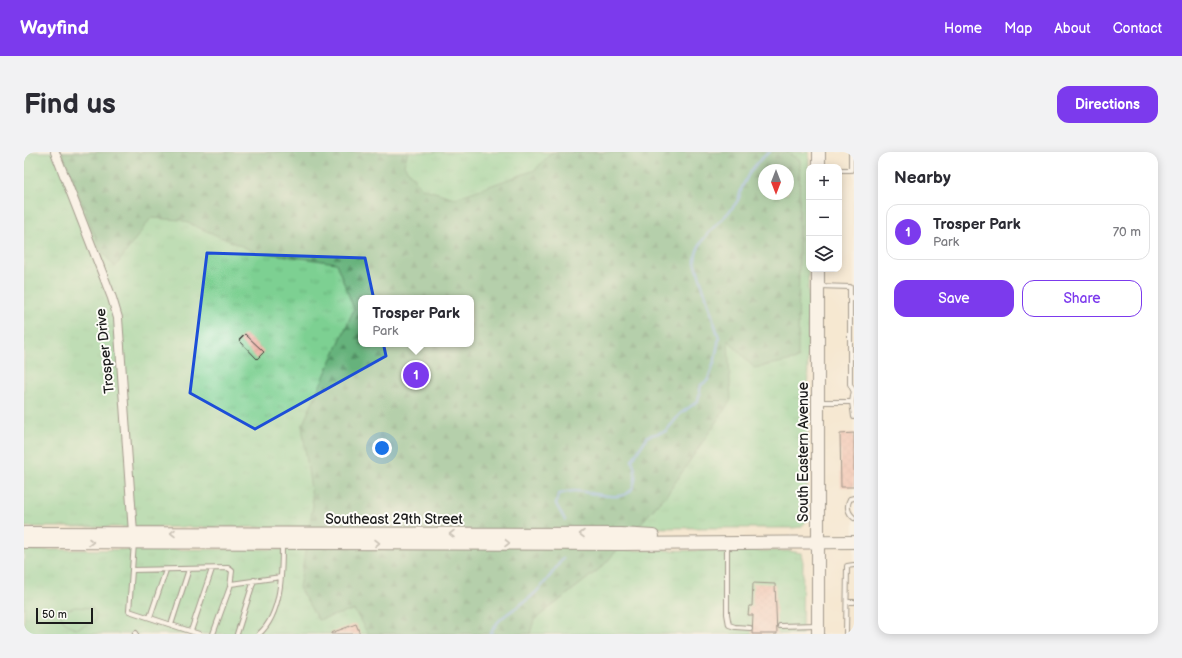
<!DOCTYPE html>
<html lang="en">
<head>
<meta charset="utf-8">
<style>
	body { margin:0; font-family:"Balsamiq Sans",sans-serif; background:#f2f2f3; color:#2b2b33 }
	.controls { position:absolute; right:12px; top:12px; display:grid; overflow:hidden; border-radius:8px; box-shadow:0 2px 10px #0003 }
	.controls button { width:36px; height:36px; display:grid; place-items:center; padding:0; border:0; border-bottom:1px solid #e1e1e2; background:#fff; color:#2b2b33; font:20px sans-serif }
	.compass { position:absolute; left:734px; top:12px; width:36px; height:36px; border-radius:50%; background:#fff; box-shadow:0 2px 10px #0003; rotate:180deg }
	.scale { position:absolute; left:12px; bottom:10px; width:57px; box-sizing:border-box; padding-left:4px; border:2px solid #1c1c1c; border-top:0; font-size:11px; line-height:14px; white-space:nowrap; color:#1c1c1c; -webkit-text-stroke:3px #fdfcf7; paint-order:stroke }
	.you { position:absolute; left:358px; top:296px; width:14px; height:14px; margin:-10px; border:3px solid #fff; border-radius:50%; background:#1a73e8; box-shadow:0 0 0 6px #1a73e833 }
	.badge { display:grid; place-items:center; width:26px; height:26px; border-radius:50%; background:#7c3aed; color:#fff; font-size:13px; font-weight:700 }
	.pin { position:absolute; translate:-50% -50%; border:2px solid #fff; box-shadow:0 1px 4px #0006 }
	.popup { position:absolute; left:334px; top:143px; width:116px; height:52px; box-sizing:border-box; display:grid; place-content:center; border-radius:8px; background:#fff; filter:drop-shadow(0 1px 3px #0005); font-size:13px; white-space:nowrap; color:#7c7c81 }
	.popup b { font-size:15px; color:#2b2b33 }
	.popup::after { content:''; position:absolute; left:50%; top:100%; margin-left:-8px; border:8px solid transparent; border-top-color:#fff }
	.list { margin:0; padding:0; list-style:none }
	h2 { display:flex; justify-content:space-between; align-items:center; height:52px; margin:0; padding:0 16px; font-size:17px }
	h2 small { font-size:13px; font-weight:400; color:#7c7c81 }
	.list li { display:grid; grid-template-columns:26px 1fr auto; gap:12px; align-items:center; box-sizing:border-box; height:56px; margin:0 8px 8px; padding:0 8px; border:1px solid #e1e1e2; border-radius:12px }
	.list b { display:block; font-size:15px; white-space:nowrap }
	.list p { margin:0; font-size:13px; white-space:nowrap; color:#7c7c81 }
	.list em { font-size:13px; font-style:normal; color:#7c7c81 }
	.actions { display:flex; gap:8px; padding:12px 16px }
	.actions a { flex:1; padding:9px 0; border:1px solid #7c3aed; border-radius:12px; text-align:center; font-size:14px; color:#7c3aed }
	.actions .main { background:#7c3aed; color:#fff }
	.icon { flex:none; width:22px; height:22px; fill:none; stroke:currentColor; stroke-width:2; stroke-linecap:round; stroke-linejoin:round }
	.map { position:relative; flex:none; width:830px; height:482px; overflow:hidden; border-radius:12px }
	header { display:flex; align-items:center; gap:24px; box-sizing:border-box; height:56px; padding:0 20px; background:#7c3aed; color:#fff }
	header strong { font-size:19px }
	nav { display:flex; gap:22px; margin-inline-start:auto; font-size:14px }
	.intro { display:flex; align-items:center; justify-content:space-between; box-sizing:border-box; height:96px; padding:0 24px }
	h1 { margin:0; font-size:28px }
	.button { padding:10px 18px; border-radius:12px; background:#7c3aed; color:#fff; font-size:14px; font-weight:700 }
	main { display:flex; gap:24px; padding:0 24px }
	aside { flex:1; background:#fff; border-radius:12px; box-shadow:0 2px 10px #0003 }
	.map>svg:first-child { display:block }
	.grass { fill:url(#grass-tufts); stroke:#4c7657; fill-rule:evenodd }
	.forest { fill:url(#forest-firs); stroke:#41674c; fill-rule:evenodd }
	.garden { fill:#7dd092; stroke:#4c7657 }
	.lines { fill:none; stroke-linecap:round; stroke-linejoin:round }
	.stream { stroke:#76afe6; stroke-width:2.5 }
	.building { fill:url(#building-cross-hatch) }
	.lane-casing { stroke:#3d3b37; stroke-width:6 }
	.street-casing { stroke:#3d3b37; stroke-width:10 }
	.secondary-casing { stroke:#3d3b37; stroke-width:14 }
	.lane { stroke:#fff; stroke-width:4 }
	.street { stroke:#fff; stroke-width:8 }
	.secondary { stroke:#fff; stroke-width:12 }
	.oneway { stroke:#999 }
	.marked { fill:none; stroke:#1d4ed8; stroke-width:3; stroke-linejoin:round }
	.labels { text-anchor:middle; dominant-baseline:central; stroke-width:4; stroke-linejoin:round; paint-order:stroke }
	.street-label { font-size:14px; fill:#1c1c1c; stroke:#fdfcf7 }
</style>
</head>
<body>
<header>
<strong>Wayfind</strong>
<nav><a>Home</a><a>Map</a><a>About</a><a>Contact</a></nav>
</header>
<div class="intro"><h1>Find us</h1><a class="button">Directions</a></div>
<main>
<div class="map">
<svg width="830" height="482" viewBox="0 0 830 482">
	<defs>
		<pattern id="grass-tufts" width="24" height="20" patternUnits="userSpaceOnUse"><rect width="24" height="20" fill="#7dd092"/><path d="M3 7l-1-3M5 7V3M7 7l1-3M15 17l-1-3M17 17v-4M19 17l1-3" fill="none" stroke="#6bb27d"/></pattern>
		<pattern id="forest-firs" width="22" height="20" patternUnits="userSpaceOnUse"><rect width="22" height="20" fill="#66b27c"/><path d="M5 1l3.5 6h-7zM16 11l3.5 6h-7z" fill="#539065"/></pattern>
		<pattern id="building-cross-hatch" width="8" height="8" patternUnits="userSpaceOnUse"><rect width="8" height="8" fill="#f0a598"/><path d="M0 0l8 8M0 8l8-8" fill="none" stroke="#cd8d82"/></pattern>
	</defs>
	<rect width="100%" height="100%" fill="#fdfcf7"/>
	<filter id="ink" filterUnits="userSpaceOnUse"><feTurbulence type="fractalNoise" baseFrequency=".025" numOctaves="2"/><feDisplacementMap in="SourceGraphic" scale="8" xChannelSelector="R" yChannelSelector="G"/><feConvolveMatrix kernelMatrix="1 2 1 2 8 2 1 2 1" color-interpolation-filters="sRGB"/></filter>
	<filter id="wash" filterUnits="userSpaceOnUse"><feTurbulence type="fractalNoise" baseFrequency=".012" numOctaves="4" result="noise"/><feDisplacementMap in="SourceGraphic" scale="16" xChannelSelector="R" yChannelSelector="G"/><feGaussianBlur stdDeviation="0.9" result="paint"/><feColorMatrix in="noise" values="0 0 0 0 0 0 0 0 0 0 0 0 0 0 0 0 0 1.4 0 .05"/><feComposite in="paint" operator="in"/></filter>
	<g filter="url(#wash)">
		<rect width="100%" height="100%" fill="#f6e8d1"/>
		<!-- grass -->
		<path class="grass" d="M0,0H785L783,369L777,375L769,376L0,375ZM740,18H764V42H740ZM337,146H447V192H337Z
			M243,397L356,400L527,455L579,414L593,398L765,399L777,401L779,410L778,482H0V398Z"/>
		<!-- forest -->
		<path class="forest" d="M38,0H384L380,13L397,36L431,46L511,18L528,0H762L776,8L774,207L730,216L704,188L707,248L644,341L579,414L510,468L506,482H344L330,458L294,468L275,436L289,353L278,274L330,157L312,111L229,99L157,68L127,66L91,115L76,97ZM740,18H764V42H740ZM337,146H447V192H337Z"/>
		<!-- garden -->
		<path class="garden" d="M51,455L68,456L72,463L71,469L52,477L40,470L37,465L40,459Z"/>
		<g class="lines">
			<!-- stream -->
			<path class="stream" d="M541,368L532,352L535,342C540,341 546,339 551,339C566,339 601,353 609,335C613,325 612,317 608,308L624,284L642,279L656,262L674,249L677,233L684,228L691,207L695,186L671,110C671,84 702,69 714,48C716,43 717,37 719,33C725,20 734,8 746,0
				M467,482C472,464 497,455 510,442C522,431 530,419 539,406"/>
		</g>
		<g id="blocks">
			<!-- building -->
			<path class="building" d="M221,182L240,200L233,207L215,188Z
				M830,281V335H817L816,282Z
				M729,431L751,432L753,482H728L729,463H724L725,454H728Z
				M332,472L336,482H307V481Z"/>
		</g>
	</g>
	<g filter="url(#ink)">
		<use href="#blocks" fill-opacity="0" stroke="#3d3b37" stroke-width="1"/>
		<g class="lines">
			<defs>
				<path id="lane" d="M815,18H827V0
					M794,134L826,135V232L829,238
					M795,250H828L830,238
					M828,250L830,265
					M830,346L826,347C822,354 824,361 830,366
					M110,391L105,459L175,482
					M703,392V462L705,473L711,475L726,476
					M108,418L204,416L208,419L206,435L189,482
					M207,432L257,425
					M823,450H830
					M126,465L142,418
					M147,473L165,417
					M756,474L793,473
					M167,479L188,417
					M111,482L112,481
					M213,482L230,428
					M235,482C258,462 258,420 258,392
					M822,482L823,414L830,413"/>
				<path id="street" d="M31,0L88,146L94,166L109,381"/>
				<path id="secondary" d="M795,15V0
					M0,381L597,382L629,384
					M0,390L597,392L830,390
					M794,482V117"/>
			</defs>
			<!-- lane casing -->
			<use href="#lane" class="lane-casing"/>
			<!-- street casing -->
			<use href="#street" class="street-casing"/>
			<!-- secondary casing -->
			<use href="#secondary" class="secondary-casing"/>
			<!-- lane -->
			<use href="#lane" class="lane"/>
			<!-- street -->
			<use href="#street" class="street"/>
			<!-- secondary -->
			<use href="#secondary" class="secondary"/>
		</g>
		<!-- one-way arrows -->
		<defs><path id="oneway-chevron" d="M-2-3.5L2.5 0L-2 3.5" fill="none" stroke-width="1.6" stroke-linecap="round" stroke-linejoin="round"/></defs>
		<g class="oneway">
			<use href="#oneway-chevron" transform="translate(149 381) rotate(-180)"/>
			<use href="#oneway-chevron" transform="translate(428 382) rotate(-180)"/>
			<use href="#oneway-chevron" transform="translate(558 382) rotate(-180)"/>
			<use href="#oneway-chevron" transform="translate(67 390)"/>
			<use href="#oneway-chevron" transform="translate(353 391)"/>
			<use href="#oneway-chevron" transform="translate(483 391)"/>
		</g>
	</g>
	<!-- marked area -->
	<path d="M0 0H830V482H0ZM183,101L341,106L362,204L231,277L166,241Z" fill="#f6e8d1" fill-opacity=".55" fill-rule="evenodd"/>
	<path class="marked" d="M183,101L341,106L362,204L231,277L166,241Z"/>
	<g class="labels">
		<!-- street labels -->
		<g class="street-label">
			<text transform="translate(81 199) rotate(-96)">Trosper Drive</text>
			<text transform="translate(779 300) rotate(-90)">South Eastern Avenue</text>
			<text x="370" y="367">Southeast 29th Street</text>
		</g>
	</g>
</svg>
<div class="controls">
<button>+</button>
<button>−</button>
<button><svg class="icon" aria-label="layers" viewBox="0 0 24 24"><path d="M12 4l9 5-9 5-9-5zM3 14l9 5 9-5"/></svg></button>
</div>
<svg class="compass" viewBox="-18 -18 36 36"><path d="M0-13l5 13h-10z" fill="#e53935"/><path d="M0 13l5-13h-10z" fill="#7c7c81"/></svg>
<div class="scale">50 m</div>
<div class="you"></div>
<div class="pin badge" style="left:392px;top:223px">1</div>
<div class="popup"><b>Trosper Park</b>Park</div>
</div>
<aside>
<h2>Nearby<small></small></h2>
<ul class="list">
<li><span class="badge">1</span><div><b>Trosper Park</b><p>Park</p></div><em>70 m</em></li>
</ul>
<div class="actions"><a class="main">Save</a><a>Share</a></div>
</aside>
</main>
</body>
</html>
